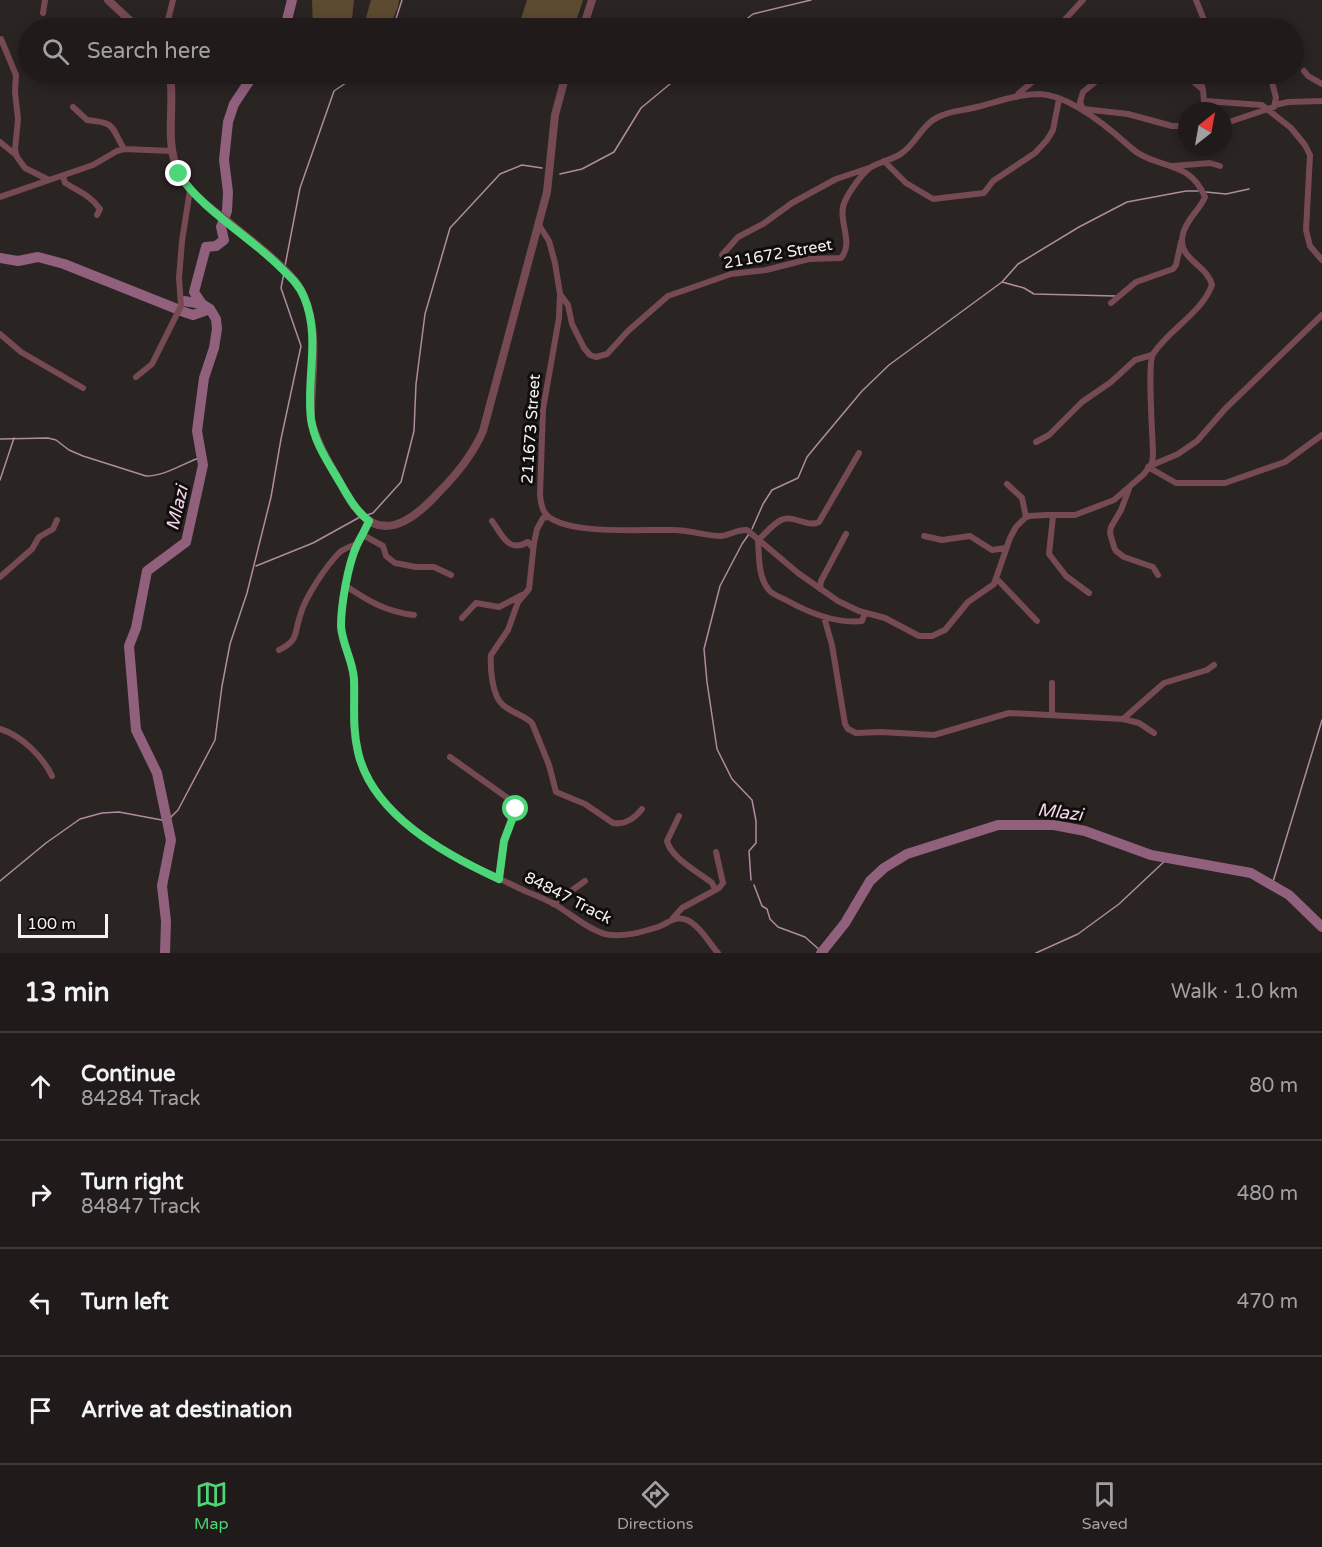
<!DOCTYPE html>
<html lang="en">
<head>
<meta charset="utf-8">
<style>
	body { margin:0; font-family:"Varela Round",sans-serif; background:#2d2827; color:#f1f3f6 }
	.compass { position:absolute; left:1178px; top:102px; width:54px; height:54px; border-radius:50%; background:#201b1a; box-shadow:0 3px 15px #0003; rotate:31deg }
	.scale { position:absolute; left:18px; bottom:15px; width:90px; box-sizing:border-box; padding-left:6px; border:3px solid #f6f2f1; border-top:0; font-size:16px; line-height:21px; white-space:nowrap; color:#f6f2f1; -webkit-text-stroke:4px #100e0d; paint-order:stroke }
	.stop { position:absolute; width:18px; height:18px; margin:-14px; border:4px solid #4cd677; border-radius:50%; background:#fff }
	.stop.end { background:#4cd677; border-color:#fff; box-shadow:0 2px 6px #0008 }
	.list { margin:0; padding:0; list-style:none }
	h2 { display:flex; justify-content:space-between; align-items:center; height:78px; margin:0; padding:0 24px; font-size:26px }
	h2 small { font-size:20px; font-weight:400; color:#a2a1a2 }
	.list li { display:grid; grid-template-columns:39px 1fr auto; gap:18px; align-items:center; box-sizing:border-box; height:108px; padding:0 24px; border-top:2px solid #3d3939 }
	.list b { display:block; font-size:22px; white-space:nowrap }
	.list p { margin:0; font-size:20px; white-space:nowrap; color:#a2a1a2 }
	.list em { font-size:20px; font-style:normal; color:#a2a1a2 }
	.icon { flex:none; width:33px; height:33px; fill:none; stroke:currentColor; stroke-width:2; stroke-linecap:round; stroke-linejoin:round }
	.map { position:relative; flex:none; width:1322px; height:953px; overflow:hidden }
	.search { position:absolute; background:#201b1a; box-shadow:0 3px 15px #0003; left:18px; right:18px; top:18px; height:66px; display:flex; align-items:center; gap:15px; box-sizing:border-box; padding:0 21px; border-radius:33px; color:#a2a1a2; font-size:22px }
	.sheet { height:510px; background:#201b1a }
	nav { display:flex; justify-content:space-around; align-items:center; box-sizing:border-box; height:84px; border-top:2px solid #3d3939; background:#201b1a; font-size:16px; color:#a2a1a2 }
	nav a { display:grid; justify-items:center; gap:3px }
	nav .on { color:#4cd677 }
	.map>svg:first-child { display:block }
	.green { fill:#5c4b31 }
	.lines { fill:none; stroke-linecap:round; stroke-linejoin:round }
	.stream { stroke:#af8ca0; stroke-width:1.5 }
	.river { stroke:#91607d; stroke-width:10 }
	.minor { stroke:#764a52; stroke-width:6 }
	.tertiary { stroke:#764a52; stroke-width:8 }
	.route { stroke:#4cd677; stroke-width:8 }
	.labels { text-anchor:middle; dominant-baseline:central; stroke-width:6; stroke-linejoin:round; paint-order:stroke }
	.street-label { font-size:16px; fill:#f6f2f1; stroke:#100e0d }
	.water-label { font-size:18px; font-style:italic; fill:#f7d7e9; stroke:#100e0d }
</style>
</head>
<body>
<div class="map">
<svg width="1322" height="953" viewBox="0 0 1322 953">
	<rect width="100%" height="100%" fill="#2a2423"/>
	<!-- green -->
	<path class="green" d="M312,0H354L351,28H313Z
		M371,0H399L398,7L389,28H363Z
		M527,0H583L574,28H518Z"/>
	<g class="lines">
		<!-- stream -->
		<path class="stream" d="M393,28L402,0
			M735,28L753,14L811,0
			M560,174L582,169L614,152L641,108L682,74
			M1206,192L1226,194L1249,189
			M285,266L300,188L334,91L359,74
			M1002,282L1024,288L1034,294L1115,296
			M0,439L48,438L56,440L69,450L83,456L146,476C166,476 183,463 202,457
			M0,480L14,438
			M367,515L373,513L401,482L414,431L416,384L425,314L450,228L500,174L522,165L542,168
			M752,529L763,504L772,490L798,478L807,457L816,446L862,391L889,365L1002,282L1018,264L1079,227L1127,202L1186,191H1198
			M749,534L742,544L720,586L704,649L707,682L717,749L732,779L752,800L756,821V843L749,851L751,880
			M256,566L313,543L360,517
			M0,881L46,843L80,819L102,813L119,812L167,821L178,810L215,740L222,686L230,644L247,593L271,497L281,439L301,346L281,288L284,273
			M754,885L762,906L767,909L770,919L778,927L805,937L822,952
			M1272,885L1322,720
			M1036,953L1078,934L1119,904L1168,858"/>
		<!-- river -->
		<path class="river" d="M285,28L292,0
			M0,258L18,261L38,257L64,264L177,309
			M184,301L202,304
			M181,311L193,315L210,309
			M165,953L166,921L162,886L171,840L157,773L136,730L129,646L136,628L147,571L186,542L203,465L197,431L204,378L214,348L217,329L216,319L210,309L202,304L194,292L206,247L216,246L224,240L221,227L227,211L228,192L224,160L228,122L234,104L254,74
			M821,953L845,923L870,881L884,868L907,854L998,825H1054L1085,831L1151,855L1251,873L1289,895L1322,927"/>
		<!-- minor -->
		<path class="minor" d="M1196,0L1204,20L1200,28
			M43,13L45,0
			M166,28L173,0
			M1057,28L1083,0
			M1,39L16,75L15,92L18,119L15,150L17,157L25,168L49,180
			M1304,71L1308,76L1322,84
			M1185,74L1202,89
			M1198,74L1203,90L1205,111
			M1016,97L1019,93L1042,74
			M1205,101L1262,105L1291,128L1305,145L1310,155L1306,230L1310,246L1322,260
			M1275,105L1288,102L1322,101
			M73,107L87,120C116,123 110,125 124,149
			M1083,109L1128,114L1172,126H1187
			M1083,109L1080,102L1083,92L1105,74
			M1223,124L1274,107L1276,98L1270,74
			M0,142L16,155
			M884,161L906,183L933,199L984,193L993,181L1035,153L1047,140L1053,130L1059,99
			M1173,166L1210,163L1220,166
			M63,176L65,183C79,191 91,196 100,209L97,215
			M0,197L93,165L117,151L124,149L172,151
			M539,225L549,241L555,263L560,294L568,305L572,324L584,348L590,355L596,357L607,354L628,331L668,296L731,274L766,270L809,259L841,258C855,242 836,219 845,201C849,192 864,170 873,166C883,161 894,159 902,153C915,144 920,129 933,120C946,111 962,111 977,107C997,102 1018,94 1039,94C1069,95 1108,127 1129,146C1155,171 1188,157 1205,197C1200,210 1186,219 1183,234C1176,259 1207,264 1212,285C1201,314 1170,328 1153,354C1147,363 1153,439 1153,455L1152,463L1144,474L1114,500L1075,515H1046L1029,516L1025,518L1016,527L1010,538L994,584L968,602L945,630L932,636H919L885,618L859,611L838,601L798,573L747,530C738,529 730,535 721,536C707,536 689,530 674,530C644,529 562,536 545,513C541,508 541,501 540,495L543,409L559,318L560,294
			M722,255L738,237L763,224L792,203L836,179L869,168
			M1111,303L1136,282L1173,269L1176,265L1181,242
			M0,334L21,352L83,388
			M136,377L152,364L181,306L179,278L182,241L190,190
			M1036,442L1049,435L1082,402L1111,382L1135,360L1152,355
			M859,453L819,522C807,528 793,514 781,520C773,524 765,534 758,540C759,555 758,578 769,590C773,595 780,597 786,600C809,613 835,624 862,621L865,613
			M1150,466L1178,454L1197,441L1225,409L1322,315
			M1148,467L1176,483H1225L1285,462L1322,435
			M1007,484L1022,498L1026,517
			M1129,489L1121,510L1111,527L1110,533L1114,547L1116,551L1124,557L1153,567L1158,575
			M1053,516L1049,554L1066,576L1089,593
			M548,517L543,518L537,529L534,543L529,589L518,602L508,630L491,655C490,668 492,696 503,705C512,713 524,715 532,723L549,765L556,792L585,804L613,823C625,825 635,818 642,809
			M369,521C365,530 361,537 357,545C347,566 341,602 341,625C341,644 352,660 353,678C355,704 351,729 358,755C377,825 465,862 525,891C535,895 545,899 554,904C570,913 587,929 605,934C622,938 642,932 658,927C669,923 675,915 687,920C700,926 709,943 718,953
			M492,521C503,536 508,553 528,542L533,548
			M363,535L383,546L386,556L395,563L416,567H434L451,575
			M924,536L942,540L970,536L992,550L1006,548
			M0,577L32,549L39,537L53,529L57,520
			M996,578L1037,621
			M346,586C368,601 387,612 414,615
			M820,589L821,581L846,534
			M824,617L832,645L845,724L848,729L856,733L881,732L934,735L1009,713L1123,719L1139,723L1154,733
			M462,618L476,603L499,607L522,595
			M279,650C299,640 294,634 300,616C305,597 326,566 340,552C345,548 351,546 357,544
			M1052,715V683
			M1123,719L1164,683L1207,670L1214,665
			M0,729C21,735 43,757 52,776
			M450,757L509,799L516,809L504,841L499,879
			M679,816L667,841C671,858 698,872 712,883L715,889
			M553,904L585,881
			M673,918L682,908L719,888L723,883L716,852"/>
		<!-- tertiary -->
		<path class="tertiary" d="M108,0L138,28
			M583,28L592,0
			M170,74C175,106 164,143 179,173C190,194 212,209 231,224C249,239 285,266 298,285C323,324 310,377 311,420C317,443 328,462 340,482C346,494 353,507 363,516C390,542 422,511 440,491C458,473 473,454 483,431L547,192L555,115L566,74"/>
	</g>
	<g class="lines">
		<!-- route -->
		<path class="route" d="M179,174C199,207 250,237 279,266C289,276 299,284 304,297C321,337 306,378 311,419C314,442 328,462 339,481C348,496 355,510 369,521C365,530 361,537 357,545C348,564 341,605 341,626C342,644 353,661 354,679C355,704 352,727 358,752C372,814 444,854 499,879L504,841L516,809"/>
	</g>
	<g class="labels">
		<!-- street labels -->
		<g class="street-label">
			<text transform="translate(778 254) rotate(-10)">211672 Street</text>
			<text transform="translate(531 429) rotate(-86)">211673 Street</text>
			<text transform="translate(568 898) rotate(27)">84847 Track</text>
		</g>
		<!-- water labels -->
		<g class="water-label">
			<text transform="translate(177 508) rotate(-77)">Mlazi</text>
			<text transform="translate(1060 812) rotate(7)">Mlazi</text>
		</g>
	</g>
</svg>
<svg class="compass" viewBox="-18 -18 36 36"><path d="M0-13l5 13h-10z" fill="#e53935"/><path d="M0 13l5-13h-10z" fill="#a2a1a2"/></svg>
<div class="scale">100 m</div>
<div class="stop" style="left:516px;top:809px"></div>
<div class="stop end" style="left:179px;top:174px"></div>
<div class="search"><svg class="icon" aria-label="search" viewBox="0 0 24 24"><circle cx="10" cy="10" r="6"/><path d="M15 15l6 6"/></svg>Search here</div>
</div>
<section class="sheet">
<h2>13 min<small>Walk · 1.0 km</small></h2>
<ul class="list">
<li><svg class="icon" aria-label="ahead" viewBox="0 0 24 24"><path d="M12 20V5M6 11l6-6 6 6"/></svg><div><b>Continue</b><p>84284 Track</p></div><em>80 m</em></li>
<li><svg class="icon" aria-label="right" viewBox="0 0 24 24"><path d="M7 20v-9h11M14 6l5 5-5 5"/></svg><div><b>Turn right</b><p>84847 Track</p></div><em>480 m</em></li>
<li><svg class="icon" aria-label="left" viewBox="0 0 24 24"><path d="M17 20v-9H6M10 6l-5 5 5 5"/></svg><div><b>Turn left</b></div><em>470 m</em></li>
<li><svg class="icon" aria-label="arrive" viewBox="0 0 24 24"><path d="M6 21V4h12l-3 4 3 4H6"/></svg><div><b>Arrive at destination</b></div></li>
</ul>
</section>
<nav>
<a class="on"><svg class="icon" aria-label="map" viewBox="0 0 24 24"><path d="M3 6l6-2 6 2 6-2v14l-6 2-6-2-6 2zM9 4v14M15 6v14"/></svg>Map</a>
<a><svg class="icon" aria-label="directions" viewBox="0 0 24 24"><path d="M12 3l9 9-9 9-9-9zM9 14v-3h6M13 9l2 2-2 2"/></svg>Directions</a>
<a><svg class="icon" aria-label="saved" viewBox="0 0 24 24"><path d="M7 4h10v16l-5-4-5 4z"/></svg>Saved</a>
</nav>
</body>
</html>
